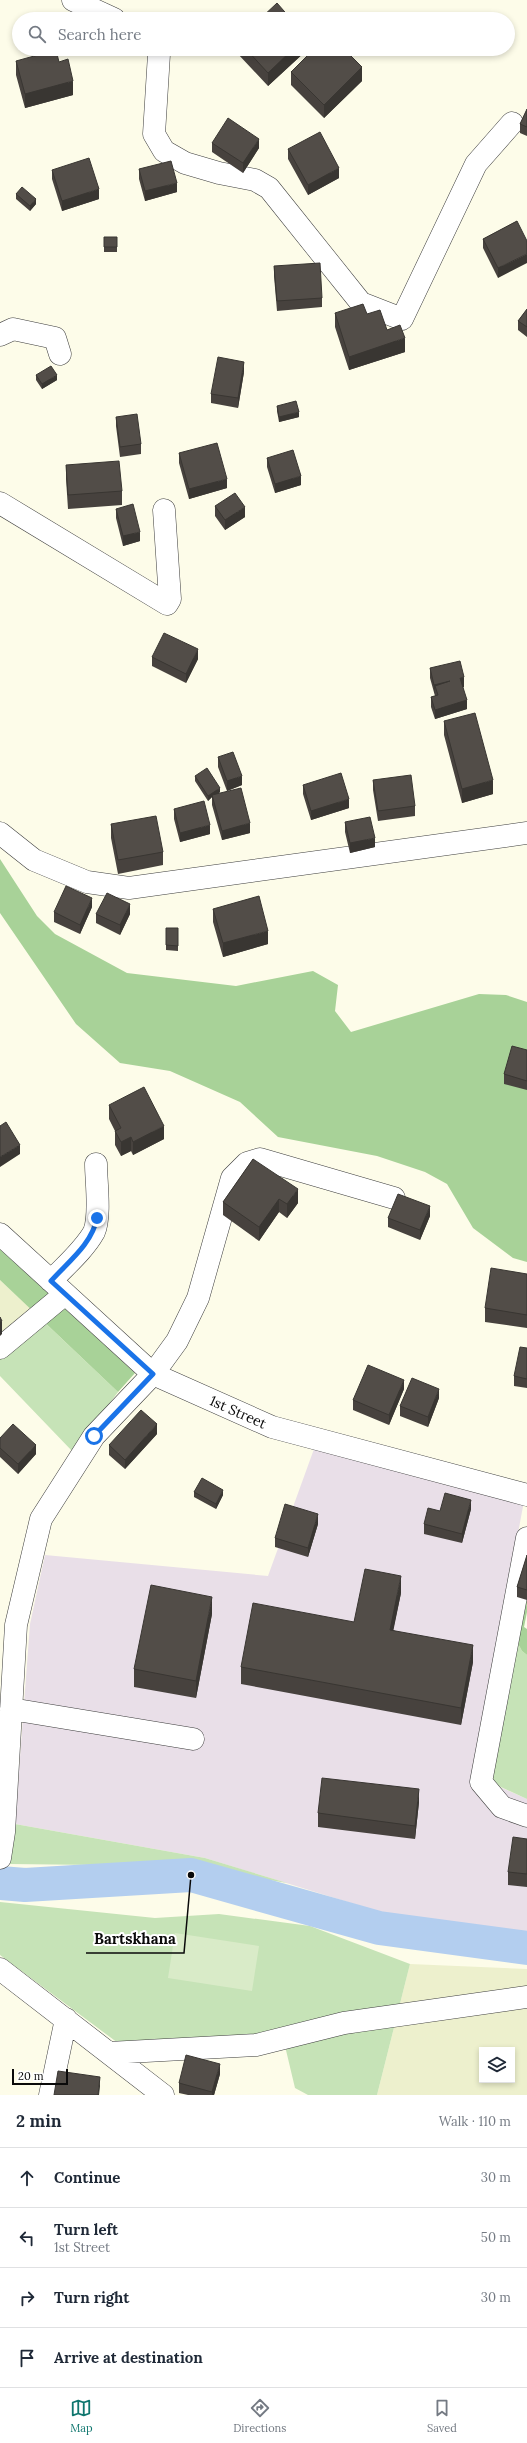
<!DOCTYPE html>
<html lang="en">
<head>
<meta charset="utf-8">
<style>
	body { margin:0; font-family:Lora,serif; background:#f6f6f7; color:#1f2937 }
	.controls { position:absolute; right:12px; bottom:12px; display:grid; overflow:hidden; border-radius:0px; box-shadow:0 2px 6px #0003 }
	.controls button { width:36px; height:36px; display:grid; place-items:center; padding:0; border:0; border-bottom:1px solid #e0e1e3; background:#fff; color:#1f2937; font:20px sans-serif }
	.scale { position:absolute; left:12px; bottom:10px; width:56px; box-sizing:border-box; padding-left:4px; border:2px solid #0a0a0a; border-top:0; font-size:11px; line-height:14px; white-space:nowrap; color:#0a0a0a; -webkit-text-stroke:3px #fff; paint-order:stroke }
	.stop { position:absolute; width:12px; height:12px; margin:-9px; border:3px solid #1a73e8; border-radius:50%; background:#fff }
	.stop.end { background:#1a73e8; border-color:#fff; box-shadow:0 1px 4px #0008 }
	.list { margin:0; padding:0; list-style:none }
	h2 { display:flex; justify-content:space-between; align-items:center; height:52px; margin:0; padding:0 16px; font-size:17px }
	h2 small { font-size:13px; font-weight:400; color:#747a83 }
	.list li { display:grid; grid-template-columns:26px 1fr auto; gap:12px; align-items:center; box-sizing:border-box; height:60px; padding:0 16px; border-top:1px solid #e0e1e3 }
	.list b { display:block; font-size:15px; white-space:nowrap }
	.list p { margin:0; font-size:13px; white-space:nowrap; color:#747a83 }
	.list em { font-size:13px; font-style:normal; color:#747a83 }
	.icon { flex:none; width:22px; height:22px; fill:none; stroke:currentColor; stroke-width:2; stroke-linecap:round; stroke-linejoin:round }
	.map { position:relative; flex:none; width:527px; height:2095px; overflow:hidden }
	.search { position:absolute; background:#fff; box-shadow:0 2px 6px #0003; left:12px; right:12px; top:12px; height:44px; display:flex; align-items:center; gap:10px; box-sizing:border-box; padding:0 14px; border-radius:22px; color:#747a83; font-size:15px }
	.sheet { height:292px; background:#fff }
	nav { display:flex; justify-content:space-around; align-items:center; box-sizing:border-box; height:56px; border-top:1px solid #e0e1e3; background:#fff; font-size:11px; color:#747a83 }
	nav a { display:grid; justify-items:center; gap:2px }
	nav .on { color:#0f766e }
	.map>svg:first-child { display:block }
	.industrial { fill:#e9dfe8 }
	.farmland { fill:#edf0cd; fill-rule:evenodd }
	.green { fill:#c6e3b7 }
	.forest { fill:#a8d298 }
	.pitch { fill:#d9ebc8 }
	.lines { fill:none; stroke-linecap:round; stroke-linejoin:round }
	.river { stroke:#b3ceef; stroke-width:34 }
	.minor-casing { stroke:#3d3d3d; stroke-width:23 }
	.minor { stroke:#fff; stroke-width:22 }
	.wall { fill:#47423e }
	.shaded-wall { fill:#393632 }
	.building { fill:#524d48; stroke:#393632 }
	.route { stroke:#1a73e8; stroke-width:5 }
	.labels { text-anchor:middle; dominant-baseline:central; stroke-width:4; stroke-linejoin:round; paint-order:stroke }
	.street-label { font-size:14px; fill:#0a0a0a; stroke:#fff }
	.leader { fill:none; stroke:#0a0a0a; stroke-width:1.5 }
	.callout-dot { fill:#0a0a0a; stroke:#fff; stroke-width:1.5 }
	.callout-label { font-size:15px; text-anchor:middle; font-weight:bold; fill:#0a0a0a; stroke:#fff; stroke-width:4; stroke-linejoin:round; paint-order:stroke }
</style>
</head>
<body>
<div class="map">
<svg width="527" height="2095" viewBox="0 0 527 2095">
	<rect width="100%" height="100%" fill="#fdfce9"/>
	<!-- industrial -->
	<path class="industrial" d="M314,1449L524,1501L473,1775L527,1799V1934L380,1912L205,1858L15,1824L30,1624L45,1555L268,1576Z"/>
	<!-- farmland -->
	<path class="farmland" d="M0,1280L34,1312L0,1339Z
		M410,1964L527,1969V2095H377ZM482,2050H512V2080H482Z"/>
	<!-- green -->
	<path class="green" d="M42,1320L118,1392L73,1452L0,1376V1353Z
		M515,1638L522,1651L527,1655V1799L490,1782Z
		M15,1824L205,1858L287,1883L185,1866L9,1864Z
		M0,1902L155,1918L219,1914L310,1926L410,1964L377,2095H308L295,2088L285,2046L118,2043L0,1955Z"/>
	<!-- forest -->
	<path class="forest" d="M0,859L37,916L55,934L127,973L236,986L313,971L338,985L335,1011L351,1032L479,994L506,995L527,1002V1262L513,1258L473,1228L447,1184L425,1172L377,1156L278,1137L240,1102L170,1071L120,1063L76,1024L0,913Z
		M0,1249L135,1373L118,1392L0,1280Z
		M527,1579V1612L524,1627L527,1629V1655L522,1651L515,1638Z"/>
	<!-- pitch -->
	<path class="pitch" d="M175,1933L259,1946L252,1991L168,1978Z"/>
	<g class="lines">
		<!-- river -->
		<path class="river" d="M0,1883L25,1885L191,1875L379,1928L527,1948"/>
		<defs>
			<path id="minor" d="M73,0L114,19
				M157,49L159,54L154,134L164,151L185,163L219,173L255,180L269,188L361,303L402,319L476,164L512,123
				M0,335L13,329L55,338L60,354
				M0,503L167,604L170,599L164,510
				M0,833L34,860L87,882L129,888L527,833
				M0,1234L153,1374L272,1427L527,1495
				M51,1281C65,1266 84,1250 94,1232C101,1216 96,1181 96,1164
				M0,1348L65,1294
				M527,1538L481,1782L502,1807L527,1816
				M11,1709L193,1739
				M0,1858L4,1832L16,1625L41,1519L94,1436L153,1374L177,1341L198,1298L232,1178L247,1163L260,1159L394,1198
				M0,1969L163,2095
				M109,2053L256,2045L344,2023L527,1997
				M50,2095L66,2019"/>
		</defs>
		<!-- minor casing -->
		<use href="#minor" class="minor-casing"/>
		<!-- minor -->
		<use href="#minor" class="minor"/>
	</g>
	<!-- wall -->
	<path class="wall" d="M237,49H307V50L268,86L237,53Z
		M16,61L59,62L73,95L25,108L16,75Z
		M291,72L362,81L324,118L291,85Z
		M527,109V136L520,133V124Z
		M212,143L259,148L243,173L212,152Z
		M288,149L339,178L308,195L288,159Z
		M139,169L177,192L145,201L139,179Z
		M52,170L99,199L62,211L52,179Z
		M16,194L36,204L30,211L16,199Z
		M517,221L498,278L483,248V239Z
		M104,237H117V252H104Z
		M274,266L322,298V307L277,311L274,276Z
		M527,309V337L518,330V321Z
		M335,313L367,314L387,330L405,352L349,370L335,327Z
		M244,372L238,408L211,403V394Z
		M36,375L57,380L42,389L36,380Z
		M277,406L299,417L279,422L277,411Z
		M116,417L141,444V454L120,457L116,426Z
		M179,453L227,488L189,499L179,463Z
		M267,458L301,485L275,493L267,467Z
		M66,465L122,491V505L68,509L66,479Z
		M215,506L245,517L225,530L215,516Z
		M116,509L140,541L123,546L116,518Z
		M152,657L198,659L186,683L152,666Z
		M430,668L464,687H463L467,709L435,719L431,707V697L435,696L430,678Z
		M444,721L493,794L462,803L444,735Z
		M218,757L242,785L227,791L218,767Z
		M195,776L220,792L218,794L250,833L222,840L212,805V797L208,801L195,781Z
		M373,780L415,806V816L378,821L373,790Z
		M303,785L349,808L311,820L303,794Z
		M174,809L210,834L180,842L174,819Z
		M345,822L375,847L350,853L345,832Z
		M111,824L163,852V865L118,874L111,838Z
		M92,907L80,934L54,922V912Z
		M213,909L268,944L223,957L213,922Z
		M96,914H130L120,935L96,923Z
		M166,928H178V951L166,950Z
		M527,1050V1090L504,1084V1074Z
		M109,1105L164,1139L133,1155L131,1151L121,1156L115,1145V1131L109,1119Z
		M253,1159L298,1203L287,1218L279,1212L259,1241L223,1215V1202Z
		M430,1216L420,1240L388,1227V1218Z
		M527,1274V1328L485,1322V1308Z
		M527,1348V1388L514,1386V1376Z
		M404,1389L389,1425L353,1410V1400Z
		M439,1398L428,1427L400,1416V1406Z
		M157,1434L125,1469L109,1455V1445Z
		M0,1438L36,1454L18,1474L0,1457Z
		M194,1492L223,1495L216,1509L194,1497Z
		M471,1509L462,1543L424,1534V1524L440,1511Z
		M318,1524L308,1557L275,1547V1538Z
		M527,1555V1600L517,1597V1587Z
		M401,1593L393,1630L473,1662L461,1725L241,1684V1667L354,1622Z
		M212,1614L196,1698L134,1687V1669Z
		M419,1802L415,1839L318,1827V1813Z
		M527,1839V1887L508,1885V1872Z
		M220,2074L214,2095H188L179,2093V2083Z"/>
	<!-- shaded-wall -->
	<path class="shaded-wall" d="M293,49H307V50L268,86V73Z
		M362,67V81L324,118V105Z
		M73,81V95L25,108V94Z
		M259,139V148L243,173V163Z
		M339,168V178L308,195V185Z
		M177,183V192L145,201V191Z
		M99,189V199L62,211V201Z
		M36,199V204L30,211V206Z
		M527,254V263L498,278V268Z
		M405,338V352L349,370V357Z
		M244,362V372L238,408V398Z
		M57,375V380L42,389V384Z
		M299,412V417L279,422V417Z
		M301,476V485L275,493V484Z
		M227,479V488L189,499V489Z
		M245,507V517L225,530V520Z
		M140,532V541L123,546V536Z
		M198,649V659L186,683V674Z
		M464,677V687L460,688V678Z
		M450,681L435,686L434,694V685Z
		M467,700V709L435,719V710Z
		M242,776V785L227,791V781Z
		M493,780V794L462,803V789Z
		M220,788V792L213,797L212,795V797L208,801V796Z
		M349,799V808L311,820V811Z
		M250,823V833L222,840V831Z
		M210,825V834L180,842V833Z
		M375,838V847L350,853V843Z
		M92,898V907L80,934V925Z
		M130,904V914L120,935V925Z
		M268,931V944L223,957V943Z
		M164,1126V1139L133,1155V1142Z
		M131,1137V1151L121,1156V1142Z
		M20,1145V1154L0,1167V1157Z
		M298,1189V1203L287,1218V1204Z
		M279,1199V1212L259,1241V1227Z
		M430,1206V1216L420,1240V1230Z
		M2,1321V1334L0,1336V1322Z
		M404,1380V1389L389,1425V1415Z
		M439,1389V1398L428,1427V1417Z
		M157,1424V1434L125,1469V1460Z
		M36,1445V1454L18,1474V1464Z
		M223,1490V1495L216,1509V1504Z
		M471,1500V1509L462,1543V1534Z
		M318,1514V1524L308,1557V1548Z
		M401,1576V1593L390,1647V1630Z
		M212,1597V1614L196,1698V1681Z
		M473,1645V1662L461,1725V1708Z
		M419,1789V1802L415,1839V1826Z
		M220,2064V2074L214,2095H212V2092Z
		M100,2077V2086L99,2095H98Z"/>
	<!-- building -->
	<path class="building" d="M277,3L291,19H260Z
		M246,49H293L268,73Z
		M314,49H344L362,67L324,105L291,72Z
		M56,50L59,62L68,59L73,81L25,94L16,61Z
		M527,109V127L520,124Z
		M228,118L259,139L243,163L212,143Z
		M320,132L339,168L308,185L288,149Z
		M89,158L99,189L62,201L52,170Z
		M171,161L177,183L145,191L139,169Z
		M22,187L36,199L30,206L16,194Z
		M517,221L527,241V254L498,268L483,239Z
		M104,237H117V247H104Z
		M320,263L322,298L277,301L274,266Z
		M363,304L367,314L380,310L387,330L400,325L405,338L349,357L335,313Z
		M527,309V327L518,321Z
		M218,357L244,362L238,398L211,394Z
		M51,366L57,375L42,384L36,375Z
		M296,401L299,412L279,417L277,406Z
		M137,414L141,444L120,447L116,417Z
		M217,443L227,479L189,489L179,453Z
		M293,450L301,476L275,484L267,458Z
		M119,461L122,491L68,495L66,465Z
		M235,493L245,507L225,520L215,506Z
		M133,504L140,532L123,536L116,509Z
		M164,633L198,649L186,674L152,657Z
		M460,661L464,677L460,678L467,700L435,710L431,697L438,695L435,686L450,681L434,685L430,668Z
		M475,713L493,780L462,789L444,721Z
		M233,752L242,776L227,781L218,757Z
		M207,768L220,788L208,796L195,776Z
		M341,773L349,799L311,811L303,785Z
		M411,775L415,806L378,811L373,780Z
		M241,788L250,823L222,831L212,795Z
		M204,801L210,825L180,833L174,809Z
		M156,816L163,852L118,860L111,824Z
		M370,817L375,838L350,843L345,822Z
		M66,886L92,898L80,925L54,912Z
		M107,893L130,904L120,925L96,914Z
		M259,896L268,931L223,943L213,909Z
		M166,928H178V946L166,945Z
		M512,1046L527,1050V1081L504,1074Z
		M144,1087L164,1126L133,1142L131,1137L121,1142L115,1131L121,1128L109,1105Z
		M6,1122L20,1145L0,1157V1126Z
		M253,1159L298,1189L287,1204L279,1199L259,1227L223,1202Z
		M398,1194L430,1206L420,1230L388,1218Z
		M491,1268L527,1274V1315L485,1308Z
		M0,1317L2,1321L0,1322Z
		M520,1347L527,1348V1379L514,1376Z
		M368,1365L404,1380L389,1415L353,1400Z
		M412,1378L439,1389L428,1417L400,1406Z
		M141,1410L157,1424L125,1460L109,1445Z
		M13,1424L36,1445L18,1464L0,1448V1438Z
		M202,1478L223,1490L216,1504L194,1492Z
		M445,1493L471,1500L462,1534L424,1524L428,1508L440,1511Z
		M285,1504L318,1514L308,1548L275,1538Z
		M527,1555V1590L517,1587Z
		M365,1569L401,1576L390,1630L473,1645L461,1708L241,1667L253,1603L354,1622Z
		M151,1585L212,1597L196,1681L134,1669Z
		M322,1778L419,1789L415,1826L318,1813Z
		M513,1837L527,1839V1874L508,1872Z
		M186,2055L220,2064L212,2092L179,2083Z
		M58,2071L100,2077L98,2095H54Z"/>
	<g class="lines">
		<!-- route -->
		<path class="route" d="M94,1436L153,1374L51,1281C68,1262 92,1244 97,1218"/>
	</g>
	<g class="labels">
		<!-- street labels -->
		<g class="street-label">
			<text transform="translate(238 1412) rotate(24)">1st Street</text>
		</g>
	</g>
	<!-- callouts -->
	<path class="leader" d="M191 1875L184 1953H86"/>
	<circle class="callout-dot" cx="191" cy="1875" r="4"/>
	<g class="callout-label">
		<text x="135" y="1944">Bartskhana</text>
	</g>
</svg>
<div class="controls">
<button><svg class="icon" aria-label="layers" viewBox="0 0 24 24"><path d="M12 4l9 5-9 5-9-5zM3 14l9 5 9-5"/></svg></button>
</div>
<div class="scale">20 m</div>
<div class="stop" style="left:94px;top:1436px"></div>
<div class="stop end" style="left:97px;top:1218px"></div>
<div class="search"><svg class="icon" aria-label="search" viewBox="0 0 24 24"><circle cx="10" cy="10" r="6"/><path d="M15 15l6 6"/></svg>Search here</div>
</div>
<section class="sheet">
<h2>2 min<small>Walk · 110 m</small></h2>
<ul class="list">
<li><svg class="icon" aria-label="ahead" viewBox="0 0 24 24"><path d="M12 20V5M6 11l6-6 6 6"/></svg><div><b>Continue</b></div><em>30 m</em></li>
<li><svg class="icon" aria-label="left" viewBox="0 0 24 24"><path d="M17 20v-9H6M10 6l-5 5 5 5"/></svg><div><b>Turn left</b><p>1st Street</p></div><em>50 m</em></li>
<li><svg class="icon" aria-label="right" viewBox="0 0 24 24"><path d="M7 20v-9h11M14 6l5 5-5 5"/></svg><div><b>Turn right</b></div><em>30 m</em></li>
<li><svg class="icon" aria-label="arrive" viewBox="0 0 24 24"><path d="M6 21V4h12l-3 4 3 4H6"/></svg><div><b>Arrive at destination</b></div></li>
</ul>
</section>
<nav>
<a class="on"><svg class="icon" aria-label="map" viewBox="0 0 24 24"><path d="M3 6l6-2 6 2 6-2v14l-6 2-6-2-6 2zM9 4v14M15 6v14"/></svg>Map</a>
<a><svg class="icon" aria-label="directions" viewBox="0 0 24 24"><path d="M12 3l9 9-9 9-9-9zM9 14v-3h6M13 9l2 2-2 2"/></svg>Directions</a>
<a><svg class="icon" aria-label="saved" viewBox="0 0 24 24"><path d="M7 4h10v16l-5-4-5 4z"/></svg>Saved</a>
</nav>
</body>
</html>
